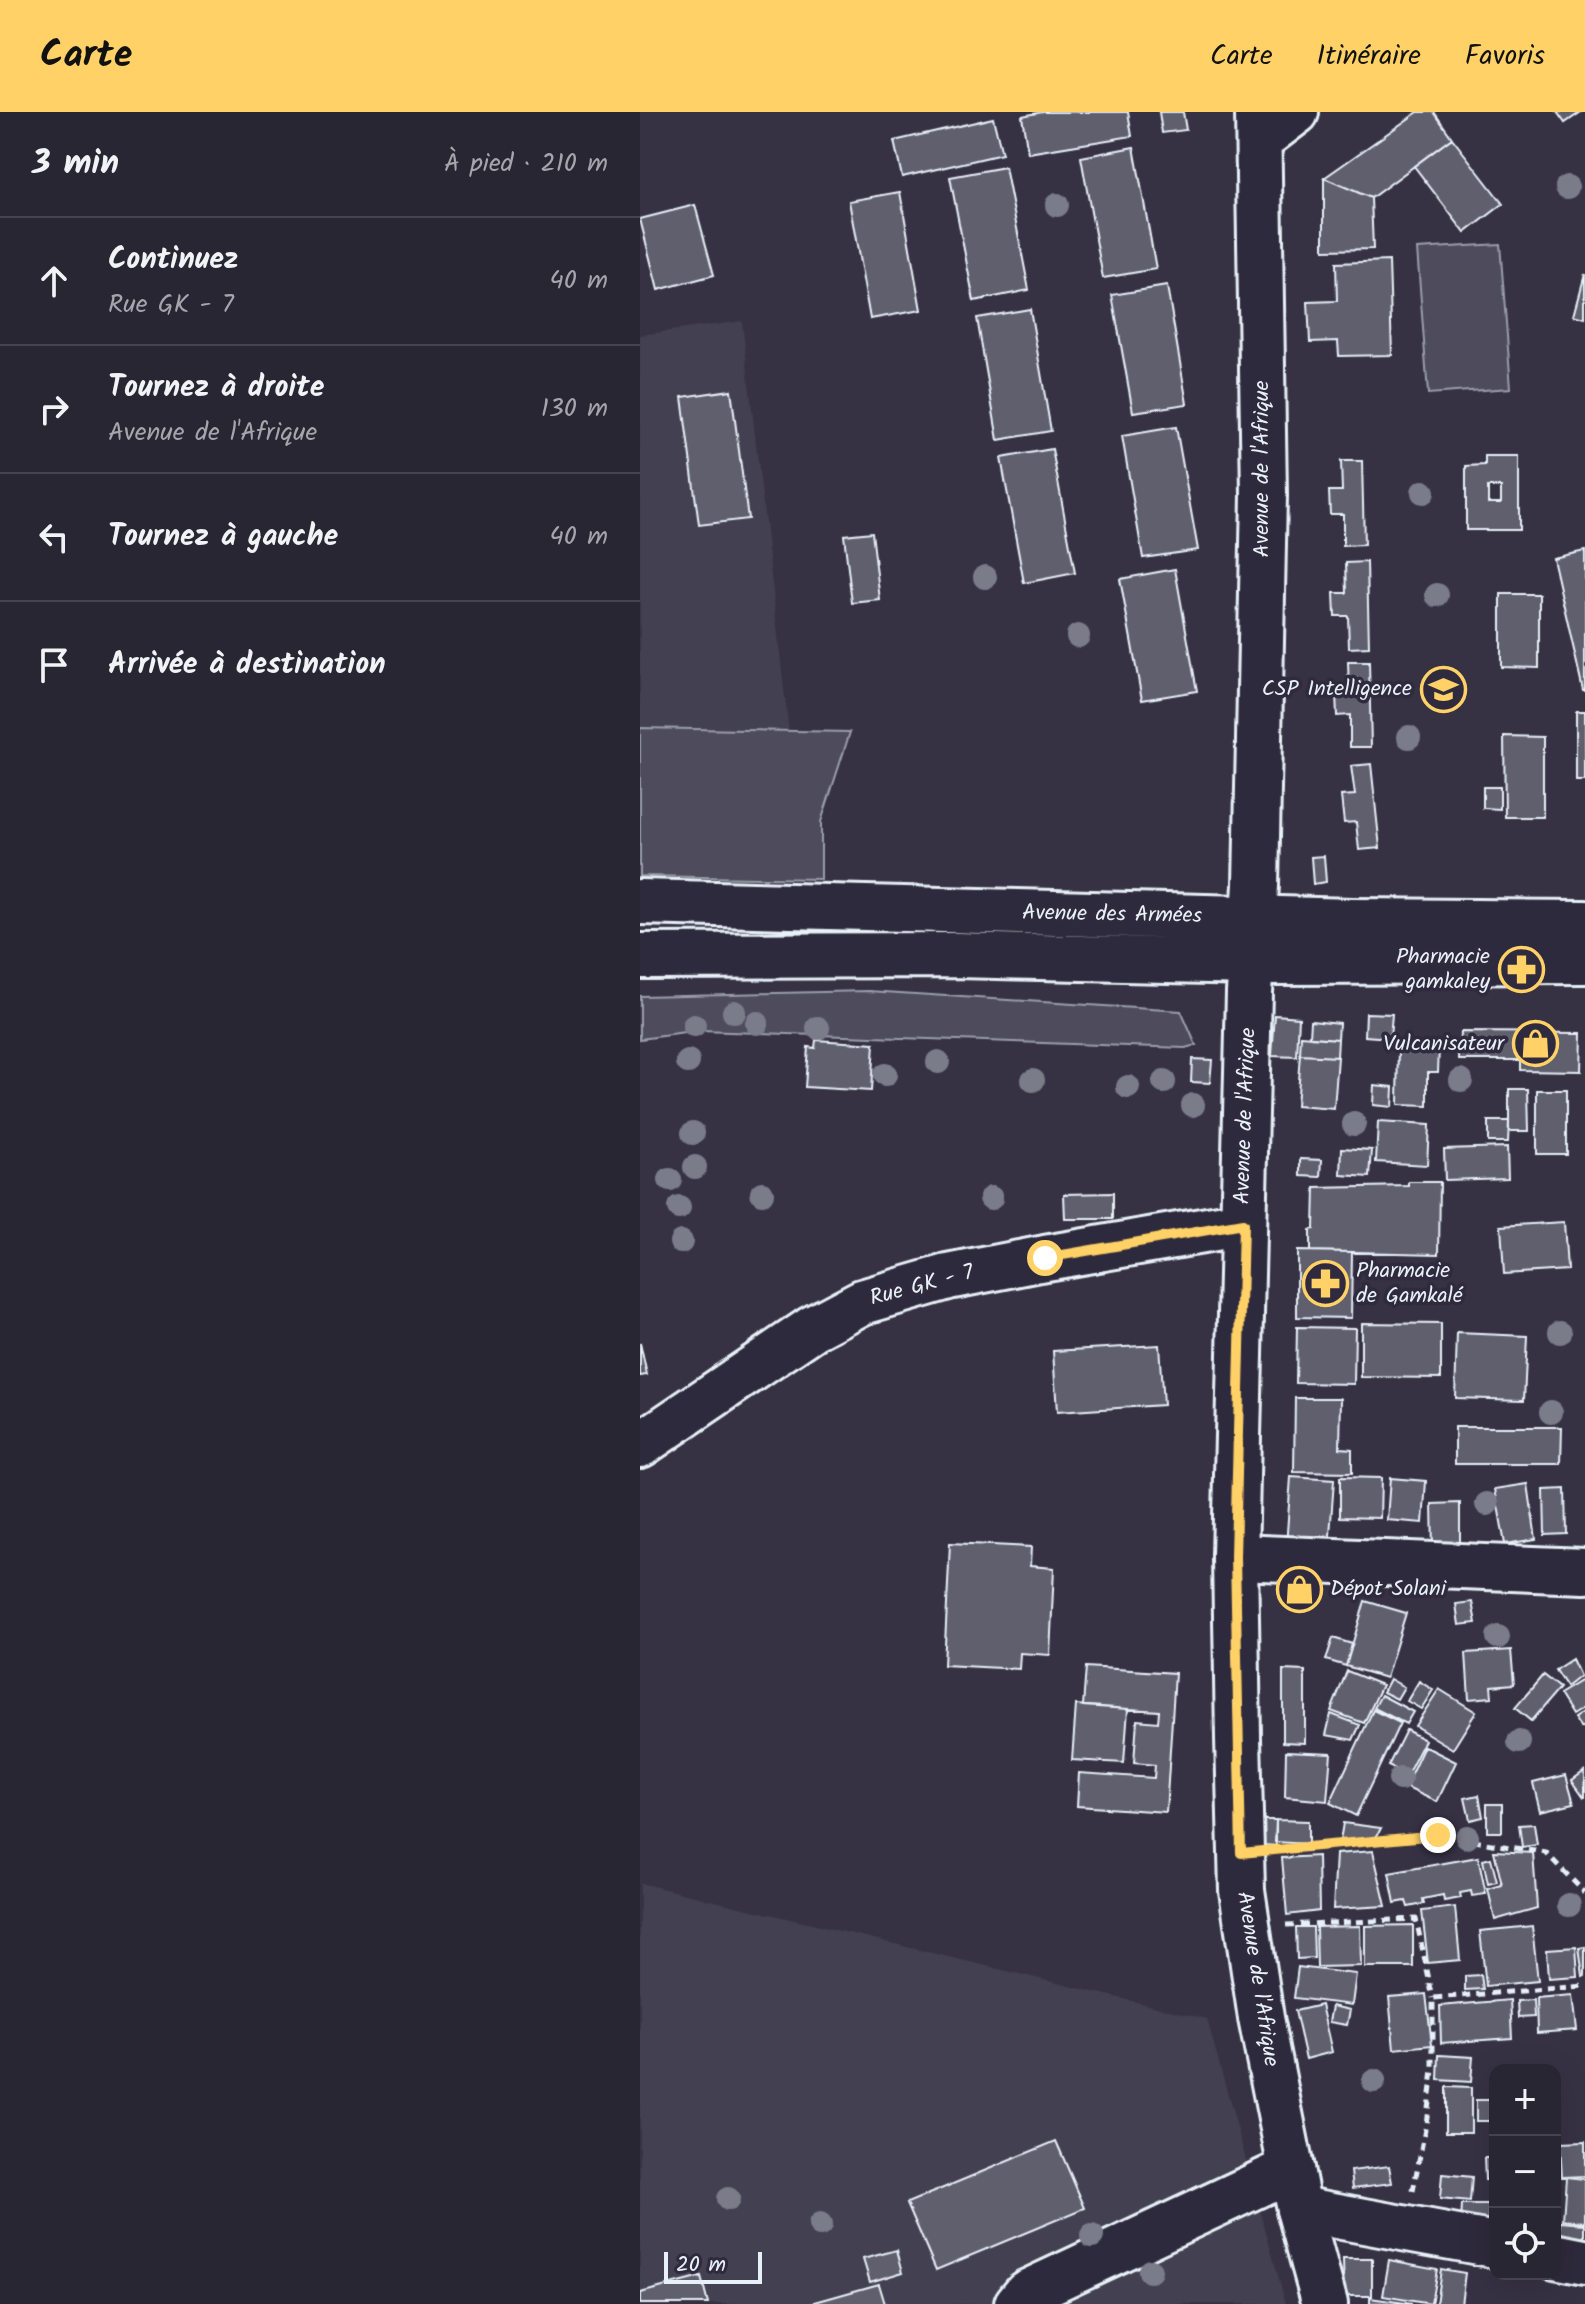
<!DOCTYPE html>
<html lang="fr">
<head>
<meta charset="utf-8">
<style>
	body { margin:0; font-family:Kalam,sans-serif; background:#302e3b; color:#f1f3f6 }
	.controls { position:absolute; right:24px; bottom:24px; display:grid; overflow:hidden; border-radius:16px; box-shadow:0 8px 32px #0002 }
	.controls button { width:72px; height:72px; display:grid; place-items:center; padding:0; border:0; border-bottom:2px solid #44434e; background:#282633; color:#f1f3f6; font:40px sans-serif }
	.scale { position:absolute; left:24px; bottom:20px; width:98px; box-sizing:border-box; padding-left:8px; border:4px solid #e8f1f8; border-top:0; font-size:22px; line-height:28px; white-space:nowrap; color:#e8f1f8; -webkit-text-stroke:6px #2f2a3d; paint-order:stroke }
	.stop { position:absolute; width:24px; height:24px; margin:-18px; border:6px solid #ffd166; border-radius:50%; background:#fff }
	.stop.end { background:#ffd166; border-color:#fff; box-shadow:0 2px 8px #0008 }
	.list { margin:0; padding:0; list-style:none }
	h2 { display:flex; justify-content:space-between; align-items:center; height:104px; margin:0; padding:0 32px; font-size:34px }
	h2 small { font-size:26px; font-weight:400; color:#a5a5ac }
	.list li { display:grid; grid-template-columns:52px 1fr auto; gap:24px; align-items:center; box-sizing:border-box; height:128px; padding:0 32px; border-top:2px solid #44434e }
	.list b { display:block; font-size:30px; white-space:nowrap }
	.list p { margin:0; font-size:26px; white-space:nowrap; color:#a5a5ac }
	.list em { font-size:26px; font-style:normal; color:#a5a5ac }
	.icon { flex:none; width:44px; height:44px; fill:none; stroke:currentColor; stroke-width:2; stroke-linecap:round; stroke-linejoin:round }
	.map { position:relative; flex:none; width:945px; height:2192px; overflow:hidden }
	header { display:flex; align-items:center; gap:48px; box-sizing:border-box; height:112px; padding:0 40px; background:#ffd166; color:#111 }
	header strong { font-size:38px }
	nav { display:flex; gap:44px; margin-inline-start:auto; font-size:28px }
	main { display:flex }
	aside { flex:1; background:#282633 }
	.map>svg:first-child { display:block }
	.built { fill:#433f51 }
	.green { fill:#4d4b5c; stroke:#9a9eaa; stroke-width:2 }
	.building { fill:#605e6e; stroke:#e8f1f8; stroke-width:2; fill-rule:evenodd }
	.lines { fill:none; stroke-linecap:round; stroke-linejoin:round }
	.minor-casing { stroke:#e8f1f8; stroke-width:50 }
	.major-casing { stroke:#e8f1f8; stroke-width:50 }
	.highway-casing { stroke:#e8f1f8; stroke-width:50 }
	.path { stroke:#e8f1f8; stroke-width:5; stroke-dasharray:8 6; stroke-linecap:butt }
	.minor { stroke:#2f2a3d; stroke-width:44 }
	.major { stroke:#2f2a3d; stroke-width:44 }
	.highway { stroke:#2f2a3d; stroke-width:44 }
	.tree { fill:#7a7b89 }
	.route { stroke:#ffd166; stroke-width:10 }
	.labels { text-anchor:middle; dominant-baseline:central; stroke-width:7; stroke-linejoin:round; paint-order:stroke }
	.street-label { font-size:22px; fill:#e8f1f8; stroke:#2f2a3d }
	.poi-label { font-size:22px; fill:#e8f1f8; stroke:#2f2a3d; text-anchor:end }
</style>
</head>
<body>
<header>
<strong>Carte</strong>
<nav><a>Carte</a><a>Itinéraire</a><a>Favoris</a></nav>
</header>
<main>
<aside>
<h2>3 min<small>À pied · 210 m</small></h2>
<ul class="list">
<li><svg class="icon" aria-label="ahead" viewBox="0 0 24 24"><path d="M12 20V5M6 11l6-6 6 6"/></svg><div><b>Continuez</b><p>Rue GK - 7</p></div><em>40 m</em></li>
<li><svg class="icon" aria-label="right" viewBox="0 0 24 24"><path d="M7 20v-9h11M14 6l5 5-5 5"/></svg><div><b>Tournez à droite</b><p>Avenue de l'Afrique</p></div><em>130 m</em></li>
<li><svg class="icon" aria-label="left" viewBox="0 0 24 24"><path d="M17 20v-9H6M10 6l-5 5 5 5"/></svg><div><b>Tournez à gauche</b></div><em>40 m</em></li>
<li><svg class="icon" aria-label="arrive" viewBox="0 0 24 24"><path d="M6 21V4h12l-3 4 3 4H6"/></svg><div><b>Arrivée à destination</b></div></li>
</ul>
</aside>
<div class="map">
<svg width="945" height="2192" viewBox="0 0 945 2192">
	<rect width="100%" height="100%" fill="#363244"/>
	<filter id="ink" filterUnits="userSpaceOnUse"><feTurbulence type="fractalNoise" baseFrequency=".0125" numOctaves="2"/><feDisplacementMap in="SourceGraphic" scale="16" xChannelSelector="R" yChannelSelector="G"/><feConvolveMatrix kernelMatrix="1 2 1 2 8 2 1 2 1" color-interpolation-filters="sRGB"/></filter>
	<g filter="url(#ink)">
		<!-- built -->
		<path class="built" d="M102,209L149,620L0,616V223Z
			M0,1771L567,1907L646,2192H0Z"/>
		<!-- green -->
		<path class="green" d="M860,132L871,276L788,282L777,137Z
			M0,616L210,620L181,710V767L0,764Z
			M229,879L541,899L556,933L545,936L60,919L0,927V884Z"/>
		<!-- building -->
		<path class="building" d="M403,0H488L492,24L388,41L382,4Z
			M519,0H543L546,18L522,21Z
			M778,0H794L812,26L731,86L684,66Z
			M917,0H941L925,11Z
			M353,6L362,42L262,65L254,29Z
			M812,26L863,92L825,121L774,54Z
			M494,35L516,157L463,166L441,45Z
			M365,55L389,178L334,189L310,65Z
			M684,66L731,86L733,137L684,138Z
			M260,80L281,198L230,207L209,89Z
			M55,93L74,163L18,178L0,107Z
			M749,149L752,243L699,244L698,229L670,230L668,190L697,189L696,151Z
			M945,162V206L934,203Z
			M527,174L547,292L493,300L472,183Z
			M390,197L411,319L358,328L337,206Z
			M91,278L108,407L59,413L42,285Z
			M536,315L558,438L503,446L482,324Z
			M412,337L435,461L384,471L361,346Z
			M845,344H879V418H826V354L845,353ZM848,375H861V391H848Z
			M701,349H722L724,433L703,434V402H690L689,379H702Z
			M232,420L240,488L212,491L204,423Z
			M945,439V578H943L913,446Z
			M727,450L729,535L709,536L708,504H695L694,481H707L706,451Z
			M535,457L557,579L502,588L480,467Z
			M861,482H899V556L861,555Z
			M708,550H729L731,635H710V603L697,604L696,581L709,580Z
			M936,599H945V669H936Z
			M864,624L903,625V705H865Z
			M731,652L740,736L719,738L716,710L704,711L701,684L715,683L711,654Z
			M843,675H860V697L843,696Z
			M684,744L686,770L673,772L671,745Z
			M726,901L752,902L750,926L725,924Z
			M635,903L659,905L657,945L632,944Z
			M671,908L699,911L698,927L670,925Z
			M820,920L942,921L941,959L880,958V948H819Z
			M661,924L698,927L697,945L660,943Z
			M176,928L234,932L231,979L165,975L168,935L175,936Z
			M759,934L799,935L798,960H788V994L758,993Z
			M660,943L698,945L694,997L656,994Z
			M552,947L572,948L570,971L551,970Z
			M734,973L753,975L752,995L733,993Z
			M869,977H888L889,1019H869Z
			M897,978H926V1042H897Z
			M848,1009H869L868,1030H848Z
			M738,1010L789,1013L787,1053L736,1050Z
			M867,1035L868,1066L805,1068L804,1037Z
			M702,1036L732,1038L730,1065L701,1063Z
			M661,1047L682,1048L681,1065L661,1064Z
			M769,1070H800L799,1142L670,1139V1118L674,1117L675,1076L769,1074Z
			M473,1081V1107H425L424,1082Z
			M924,1110L927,1158L864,1162L861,1114Z
			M657,1139L712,1140L711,1206L657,1205Z
			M721,1211L801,1212V1266L721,1265Z
			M657,1215L715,1216L714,1272L656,1271Z
			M817,1221L887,1224L884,1288L815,1286Z
			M0,1231L7,1263L0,1264Z
			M519,1233L523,1293L417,1300L413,1239Z
			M655,1286H701L700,1336L712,1337V1361L654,1360Z
			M815,1315H922L921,1352H815Z
			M651,1365L694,1368L689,1437L646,1434Z
			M700,1365L741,1366L740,1406L700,1405Z
			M750,1366L786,1369L783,1411L747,1408Z
			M888,1372L896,1427L865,1432L855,1377Z
			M925,1377L926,1422L905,1423L904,1378Z
			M820,1391V1437H793L792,1392Z
			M310,1431L391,1435L390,1454L414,1456L410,1543L380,1541L379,1557L304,1553Z
			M649,1469H668L669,1486L650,1487Z
			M725,1489L766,1501L746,1566L706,1554Z
			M832,1490L836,1511L819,1513L816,1492Z
			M693,1526L712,1532L706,1554L686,1548Z
			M871,1538L874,1572L851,1574L852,1585L829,1587L826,1541Z
			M932,1547L940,1564L926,1575L915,1558Z
			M446,1555L535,1561L526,1700L437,1694L439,1661L514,1666L515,1653L494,1651L497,1608L518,1610L519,1599L443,1594Z
			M643,1558L665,1559V1631L643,1630Z
			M707,1559L742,1573L724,1611L691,1599Z
			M903,1563L919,1576L891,1609L875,1596Z
			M750,1567L764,1575L757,1587L743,1580Z
			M942,1568L945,1573V1595L932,1603L919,1582Z
			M779,1569L793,1578L781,1597L767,1589Z
			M799,1577L836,1600L813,1637L775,1614Z
			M741,1583L773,1600L766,1612L734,1596Z
			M436,1593L488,1597L484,1651L432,1648Z
			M733,1598L760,1611L716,1704L690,1691Z
			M945,1599V1614L941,1616L934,1606Z
			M691,1602L720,1613L713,1628L686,1623Z
			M766,1618L785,1628L767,1663L748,1654Z
			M784,1634L816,1650L797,1690L765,1675Z
			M646,1639L691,1641L687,1689L645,1685Z
			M945,1659V1685H944L932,1668Z
			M926,1663L934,1691L900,1699L893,1671Z
			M839,1683L843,1705L830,1708L825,1686Z
			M847,1692H862V1720H847Z
			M622,1708H636V1734L622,1733Z
			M636,1708L668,1709V1732L635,1730Z
			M703,1711L741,1716L734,1730L700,1729Z
			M894,1712L897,1733L882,1735L879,1713Z
			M733,1739L746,1794L693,1797L696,1742Z
			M854,1739L893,1741L897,1796L855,1808L848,1777L862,1773Z
			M678,1744L679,1799L647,1803L642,1746Z
			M838,1745L846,1782L832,1784L831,1779L820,1781L821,1786L804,1789L803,1783L783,1787L784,1792L768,1795L766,1789L755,1791L749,1761Z
			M851,1746L857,1770L848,1772L843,1748Z
			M815,1795L820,1848L788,1851L782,1799Z
			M773,1813V1855H725V1814Z
			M720,1814L721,1854L677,1855L676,1815Z
			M892,1814L898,1869L846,1874L840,1819Z
			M656,1815H673L674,1846L657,1847Z
			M936,1835L938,1865L909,1867L907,1837Z
			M945,1835V1864L943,1865L939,1836Z
			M658,1855L716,1862L712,1893L654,1886Z
			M841,1863L843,1877L825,1878V1864Z
			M786,1882L792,1933L754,1937L749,1885Z
			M933,1883L937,1918L897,1921L896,1886Z
			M870,1888L872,1926L801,1931L800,1894Z
			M893,1888L894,1905L878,1906L877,1889Z
			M681,1893L692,1940L666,1947L655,1899Z
			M692,1894L710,1898L707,1913L689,1910Z
			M799,1943L833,1945L831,1970L798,1968Z
			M806,1975L831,1976V2020H806Z
			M836,1988H855V2009H836Z
			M416,2029L445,2096L296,2158L267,2091Z
			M945,2030V2064L922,2065L920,2031Z
			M844,2046H855V2068H845Z
			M749,2054L752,2071L713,2076L711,2059Z
			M802,2062L832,2065L830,2090L800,2087Z
			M926,2065L945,2067V2110L923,2108Z
			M822,2093H849L848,2112L821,2111Z
			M921,2110L945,2112V2135L920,2133Z
			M257,2138L263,2160L230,2170L223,2147Z
			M703,2147H732V2184H704Z
			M749,2148L797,2157L791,2192L743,2184Z
			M801,2157L825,2161L821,2192H796Z
			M61,2165L68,2192H0V2181Z
			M239,2172L245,2192H168Z
			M730,2186L772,2192H730Z"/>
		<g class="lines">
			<defs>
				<path id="minor" d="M619,28L656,0
					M0,1333L173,1216L222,1190L308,1165L405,1146L603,1112
					M595,1445L945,1459
					M659,2097L855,2133
					M915,2144L945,2150
					M377,2192L386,2181L651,2057"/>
				<path id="major" d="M618,0L624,383L616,773L609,880L595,1445L598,1626L602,1778L621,1906L659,2097L685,2192"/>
				<path id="highway" d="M0,790L713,809L945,811
					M0,844L317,843L612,850L945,849"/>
			</defs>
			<!-- minor casing -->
			<use href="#minor" class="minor-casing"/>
			<!-- major casing -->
			<use href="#major" class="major-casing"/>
			<!-- highway casing -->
			<use href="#highway" class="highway-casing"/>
			<!-- path -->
			<path class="path" d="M638,1738L798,1723L906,1741L945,1781
				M646,1813L776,1807L793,1886
				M773,2079L786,2012L793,1959V1886L945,1874"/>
			<!-- minor -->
			<use href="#minor" class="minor"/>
			<!-- major -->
			<use href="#major" class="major"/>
			<!-- highway -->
			<use href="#highway" class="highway"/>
		</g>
		<!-- trees -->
		<g class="tree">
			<circle cx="927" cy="75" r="12"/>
			<circle cx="417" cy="93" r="12"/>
			<circle cx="783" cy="380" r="12"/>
			<circle cx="345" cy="465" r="12"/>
			<circle cx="797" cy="483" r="12"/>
			<circle cx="438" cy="524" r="12"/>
			<circle cx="769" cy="625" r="12"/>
			<circle cx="94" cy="900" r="12"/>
			<circle cx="117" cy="911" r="12"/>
			<circle cx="54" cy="914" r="12"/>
			<circle cx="178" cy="916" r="12"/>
			<circle cx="48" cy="950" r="12"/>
			<circle cx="298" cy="950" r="12"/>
			<circle cx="245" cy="963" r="12"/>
			<circle cx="393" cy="968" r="12"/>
			<circle cx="821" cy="968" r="12"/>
			<circle cx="524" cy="970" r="12"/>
			<circle cx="488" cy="975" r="12"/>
			<circle cx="553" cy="993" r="12"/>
			<circle cx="714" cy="1012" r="12"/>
			<circle cx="53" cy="1021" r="12"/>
			<circle cx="55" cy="1055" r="12"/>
			<circle cx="30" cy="1068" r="12"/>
			<circle cx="122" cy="1081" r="12"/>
			<circle cx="351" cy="1086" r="12"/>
			<circle cx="39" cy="1096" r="12"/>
			<circle cx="41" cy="1130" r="12"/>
			<circle cx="920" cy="1220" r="12"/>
			<circle cx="911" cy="1300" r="12"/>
			<circle cx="847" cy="1392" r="12"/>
			<circle cx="858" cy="1525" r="12"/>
			<circle cx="879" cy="1630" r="12"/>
			<circle cx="760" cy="1667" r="12"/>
			<circle cx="827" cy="1725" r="12"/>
			<circle cx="929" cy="1793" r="12"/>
			<circle cx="734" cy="1969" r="12"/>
			<circle cx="88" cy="2087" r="12"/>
			<circle cx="180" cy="2113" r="12"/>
			<circle cx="452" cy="2124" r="12"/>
			<circle cx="510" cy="2159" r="12"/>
		</g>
	</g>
	<g class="lines" filter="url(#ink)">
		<!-- route -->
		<path class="route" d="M405,1146L603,1112L595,1445L601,1741L798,1723"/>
	</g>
	<!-- icons -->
	<defs>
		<symbol id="school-ring" viewBox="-11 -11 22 22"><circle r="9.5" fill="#2f2a3d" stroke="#ffd166" stroke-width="1.5"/><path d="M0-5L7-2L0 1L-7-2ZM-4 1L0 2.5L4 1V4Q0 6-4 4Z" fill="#ffd166"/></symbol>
		<symbol id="pharmacy-ring" viewBox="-11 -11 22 22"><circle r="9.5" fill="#2f2a3d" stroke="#ffd166" stroke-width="1.5"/><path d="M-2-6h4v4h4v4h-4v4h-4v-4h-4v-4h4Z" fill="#ffd166"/></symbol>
		<symbol id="shop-ring" viewBox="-11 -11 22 22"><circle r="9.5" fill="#2f2a3d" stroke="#ffd166" stroke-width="1.5"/><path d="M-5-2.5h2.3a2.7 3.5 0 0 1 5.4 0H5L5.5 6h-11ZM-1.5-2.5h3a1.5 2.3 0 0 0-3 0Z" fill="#ffd166"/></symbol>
	</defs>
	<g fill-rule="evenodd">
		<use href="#school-ring" x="778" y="552" width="51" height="51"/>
		<use href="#pharmacy-ring" x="856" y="832" width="51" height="51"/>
		<use href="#shop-ring" x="870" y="906" width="51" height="51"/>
		<use href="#pharmacy-ring" x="660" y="1146" width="51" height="51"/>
		<use href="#shop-ring" x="634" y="1452" width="51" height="51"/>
	</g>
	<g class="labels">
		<!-- street labels -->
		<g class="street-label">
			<text transform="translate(622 357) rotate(-90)">Avenue de l'Afrique</text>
			<text transform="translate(472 803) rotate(1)">Avenue des Armées</text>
			<text transform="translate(606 1004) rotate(-88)">Avenue de l'Afrique</text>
			<text transform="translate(282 1174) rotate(-15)">Rue GK - 7</text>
			<text transform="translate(617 1867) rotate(81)">Avenue de l'Afrique</text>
		</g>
		<!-- poi labels -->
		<g class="poi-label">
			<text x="772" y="577">CSP Intelligence</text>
			<text x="850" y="845">Pharmacie<tspan x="850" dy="25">gamkaley</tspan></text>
			<text x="864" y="932">Vulcanisateur</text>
			<text x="716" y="1159" text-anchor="start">Pharmacie<tspan x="716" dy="25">de Gamkalé</tspan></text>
			<text x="690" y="1477" text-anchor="start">Dépot Solani</text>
		</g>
	</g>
</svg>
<div class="controls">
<button>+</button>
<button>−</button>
<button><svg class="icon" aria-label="locate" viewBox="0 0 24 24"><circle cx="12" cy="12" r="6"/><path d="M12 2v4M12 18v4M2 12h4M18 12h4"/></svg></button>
</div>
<div class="scale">20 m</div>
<div class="stop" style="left:405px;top:1146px"></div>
<div class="stop end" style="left:798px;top:1723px"></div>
</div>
</main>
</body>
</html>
